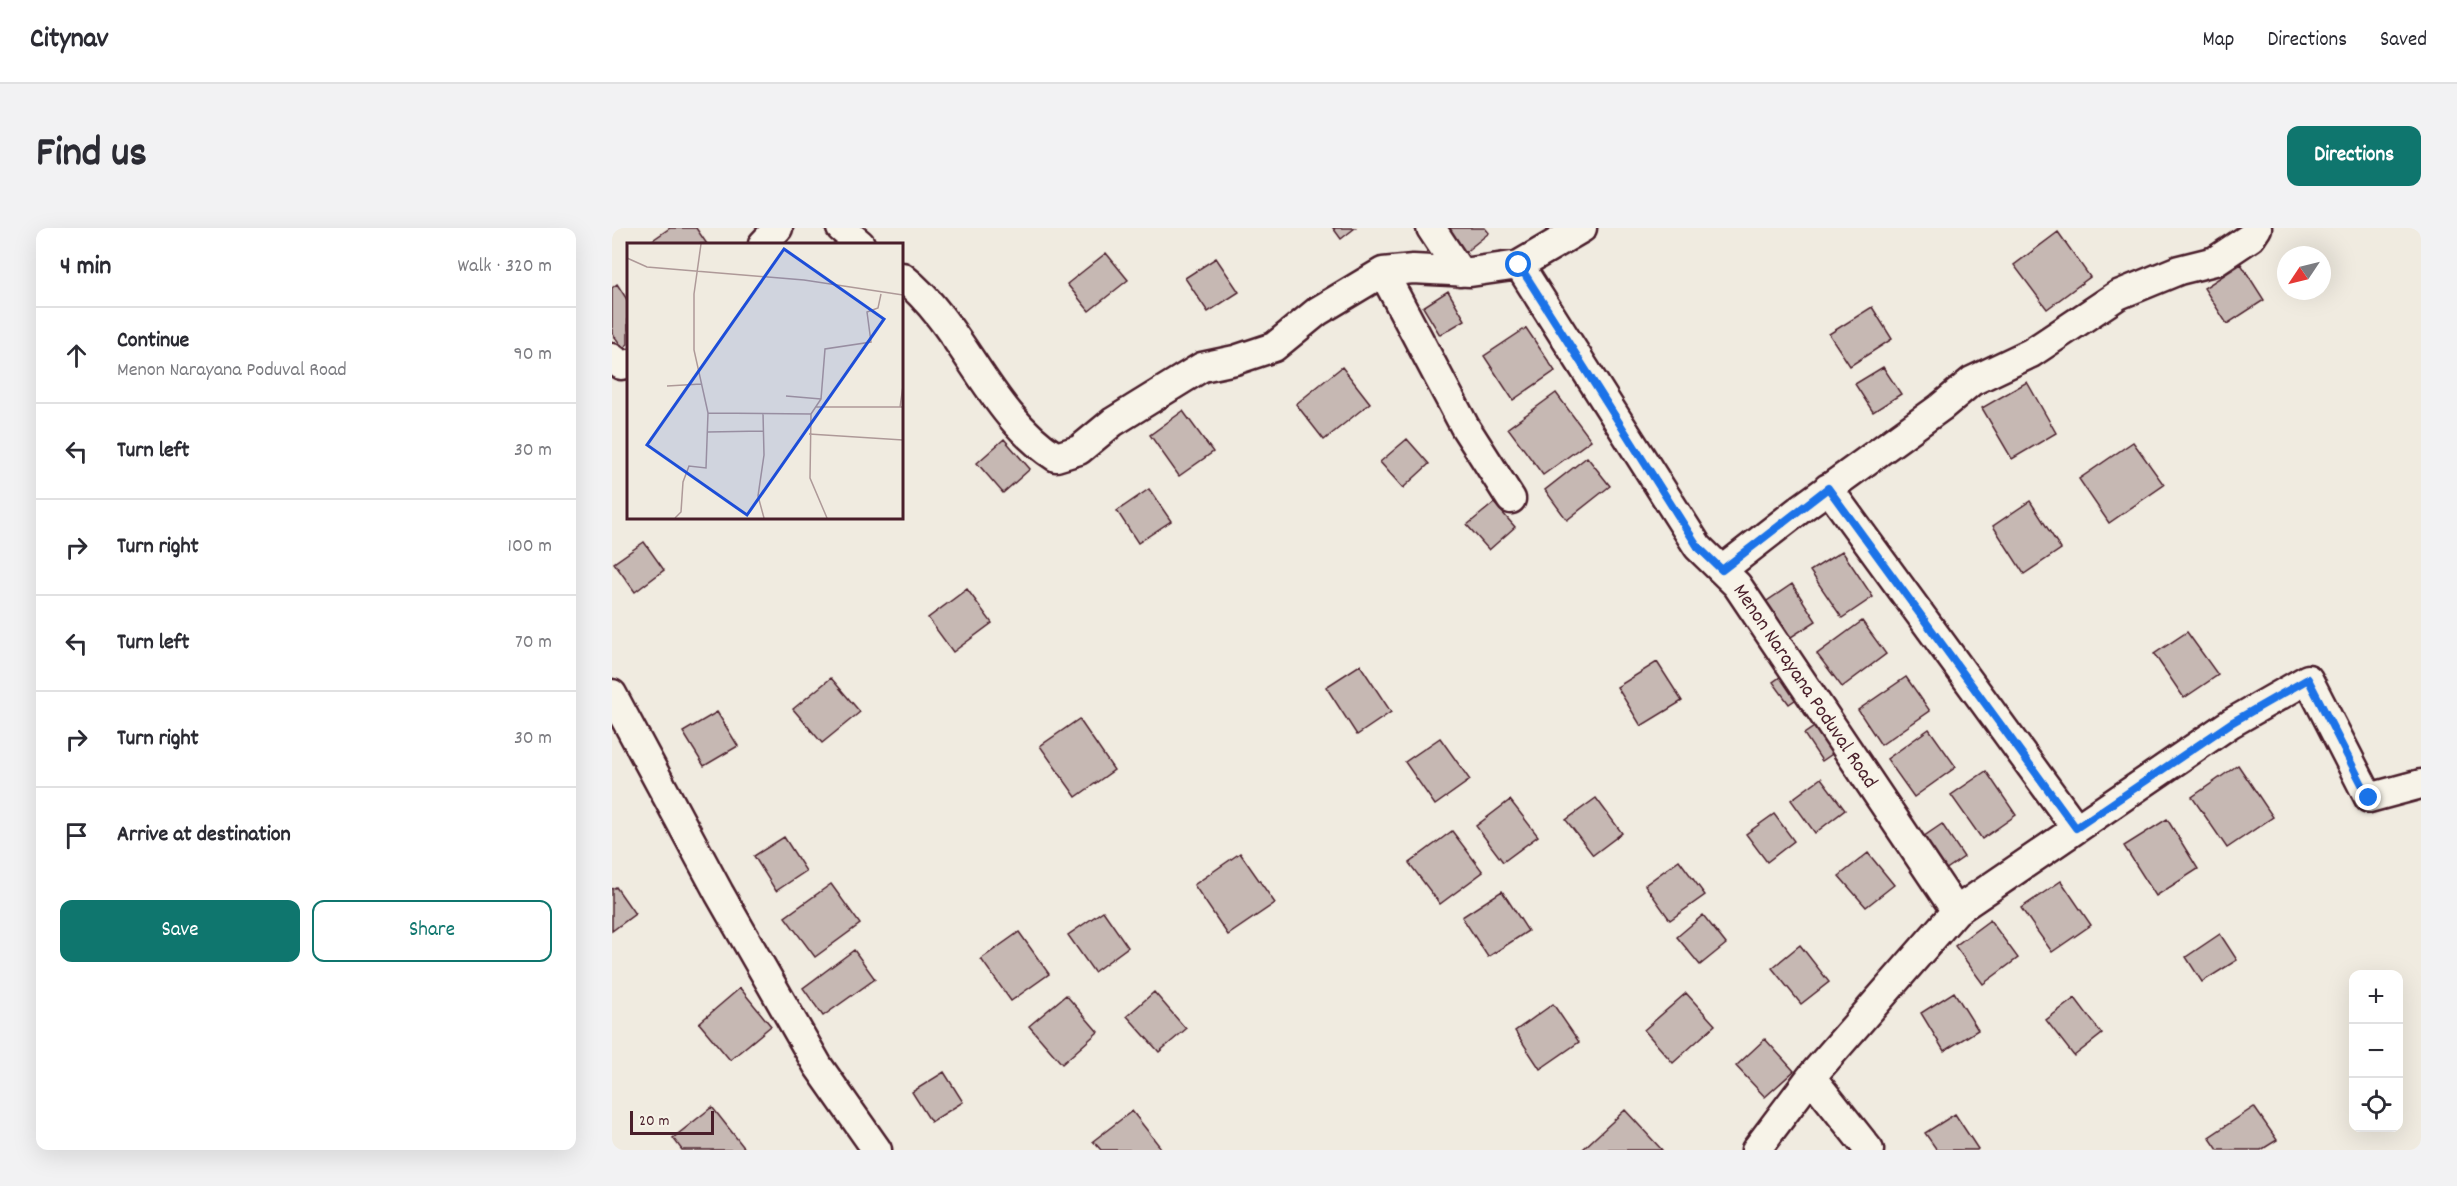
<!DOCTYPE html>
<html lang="en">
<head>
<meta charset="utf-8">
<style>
	body { margin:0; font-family:Dekko,sans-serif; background:#f2f2f3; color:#2b2b33 }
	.controls { position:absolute; right:18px; bottom:18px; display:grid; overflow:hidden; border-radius:12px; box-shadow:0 6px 24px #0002 }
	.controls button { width:54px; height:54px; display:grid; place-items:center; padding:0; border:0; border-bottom:2px solid #e1e1e2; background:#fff; color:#2b2b33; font:30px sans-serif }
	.compass { position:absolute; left:1665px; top:18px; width:54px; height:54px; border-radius:50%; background:#fff; box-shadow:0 6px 24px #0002; rotate:235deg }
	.scale { position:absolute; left:18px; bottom:15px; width:84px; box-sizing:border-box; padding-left:6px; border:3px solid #4a1f2b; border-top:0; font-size:16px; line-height:21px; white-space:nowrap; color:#4a1f2b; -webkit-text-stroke:4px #f7f3e8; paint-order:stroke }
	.stop { position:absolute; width:18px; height:18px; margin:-14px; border:4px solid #1a73e8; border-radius:50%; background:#fff }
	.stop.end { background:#1a73e8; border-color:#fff; box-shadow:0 2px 6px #0008 }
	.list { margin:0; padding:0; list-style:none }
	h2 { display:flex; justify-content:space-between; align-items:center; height:78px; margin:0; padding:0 24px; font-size:26px }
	h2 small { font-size:20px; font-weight:400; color:#7c7c81 }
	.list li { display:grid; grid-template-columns:39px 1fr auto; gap:18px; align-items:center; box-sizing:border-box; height:96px; padding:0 24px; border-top:2px solid #e1e1e2 }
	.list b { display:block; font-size:22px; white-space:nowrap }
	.list p { margin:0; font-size:20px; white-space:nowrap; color:#7c7c81 }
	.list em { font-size:20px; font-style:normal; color:#7c7c81 }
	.actions { display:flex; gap:12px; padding:18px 24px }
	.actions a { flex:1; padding:14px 0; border:2px solid #0f766e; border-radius:12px; text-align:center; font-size:21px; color:#0f766e }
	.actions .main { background:#0f766e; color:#fff }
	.icon { flex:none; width:33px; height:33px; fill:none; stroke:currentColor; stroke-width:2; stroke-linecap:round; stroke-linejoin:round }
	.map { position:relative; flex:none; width:1809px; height:922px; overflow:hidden; border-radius:12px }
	header { display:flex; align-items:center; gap:36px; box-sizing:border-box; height:84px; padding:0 30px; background:#fff; border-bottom:2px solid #e1e1e2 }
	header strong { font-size:28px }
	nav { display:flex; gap:33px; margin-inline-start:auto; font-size:21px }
	.intro { display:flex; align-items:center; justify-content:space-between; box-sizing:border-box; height:144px; padding:0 36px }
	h1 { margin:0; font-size:42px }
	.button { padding:15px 27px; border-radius:12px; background:#0f766e; color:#fff; font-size:21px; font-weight:700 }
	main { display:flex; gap:36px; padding:0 36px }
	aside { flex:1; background:#fff; border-radius:12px; box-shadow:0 6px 24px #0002 }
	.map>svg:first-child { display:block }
	.building { fill:#c6b8b3; stroke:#4a1f2b; stroke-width:1.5 }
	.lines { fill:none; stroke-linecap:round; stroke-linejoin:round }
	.street-casing { stroke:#4a1f2b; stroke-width:33 }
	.street { stroke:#f7f3e8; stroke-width:28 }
	.route { stroke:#1a73e8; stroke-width:8 }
	.labels { text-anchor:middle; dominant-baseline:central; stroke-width:4.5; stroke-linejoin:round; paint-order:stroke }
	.street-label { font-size:21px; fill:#4a1f2b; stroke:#f7f3e8 }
	.inset-road { fill:none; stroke:#ae9998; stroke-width:1.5 }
	.view { fill:#1d4ed8; fill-opacity:0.15; stroke:#1d4ed8; stroke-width:3 }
	.inset-edge { fill:none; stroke:#4a1f2b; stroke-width:3 }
</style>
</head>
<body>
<header>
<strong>Citynav</strong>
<nav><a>Map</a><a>Directions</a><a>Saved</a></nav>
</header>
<div class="intro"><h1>Find us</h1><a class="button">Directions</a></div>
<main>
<aside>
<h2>4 min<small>Walk · 320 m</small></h2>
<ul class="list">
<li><svg class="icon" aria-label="ahead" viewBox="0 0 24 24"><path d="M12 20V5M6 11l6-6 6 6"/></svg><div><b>Continue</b><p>Menon Narayana Poduval Road</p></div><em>90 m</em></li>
<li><svg class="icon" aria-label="left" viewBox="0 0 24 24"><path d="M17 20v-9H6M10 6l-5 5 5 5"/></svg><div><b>Turn left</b></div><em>30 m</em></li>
<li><svg class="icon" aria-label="right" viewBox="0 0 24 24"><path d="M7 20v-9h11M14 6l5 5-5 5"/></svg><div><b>Turn right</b></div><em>100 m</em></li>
<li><svg class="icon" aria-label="left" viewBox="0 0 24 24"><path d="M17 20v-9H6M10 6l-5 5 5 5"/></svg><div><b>Turn left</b></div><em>70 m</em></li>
<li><svg class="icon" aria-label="right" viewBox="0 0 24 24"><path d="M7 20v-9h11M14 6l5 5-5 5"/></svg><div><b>Turn right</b></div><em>30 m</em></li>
<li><svg class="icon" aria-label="arrive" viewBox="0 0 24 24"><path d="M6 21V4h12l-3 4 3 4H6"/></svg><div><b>Arrive at destination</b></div></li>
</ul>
<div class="actions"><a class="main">Save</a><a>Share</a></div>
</aside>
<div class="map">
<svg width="1809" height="922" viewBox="0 0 1809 922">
	<rect width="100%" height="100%" fill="#f0ebe0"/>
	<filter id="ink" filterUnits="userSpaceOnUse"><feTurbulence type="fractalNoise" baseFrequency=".0167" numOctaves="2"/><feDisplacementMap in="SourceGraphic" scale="12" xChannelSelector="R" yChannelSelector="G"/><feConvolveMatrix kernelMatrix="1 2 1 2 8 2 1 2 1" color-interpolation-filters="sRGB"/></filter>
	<g filter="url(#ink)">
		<!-- building -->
		<path class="building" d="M58,0H84L95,16H35Z
			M721,0H743L729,11Z
			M832,0H873L877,5L852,25Z
			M1446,4L1478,49L1435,81L1402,37Z
			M494,25L516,52L477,83L455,56Z
			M604,30L627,64L596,84L573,50Z
			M1629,36L1652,72L1615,96L1592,60Z
			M5,56L16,73V116L11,120L0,105V60Z
			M836,63L853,92L828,107L811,79Z
			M1260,79L1280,111L1238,138L1217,106Z
			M914,100L943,143L901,172L872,128Z
			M730,139L758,175L712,212L684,176Z
			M1271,139L1289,166L1261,184L1243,156Z
			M1415,154L1444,205L1400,231L1370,180Z
			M944,165L979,212L931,247L896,200Z
			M571,183L601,224L567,248L538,207Z
			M392,211L418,241L391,265L365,235Z
			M795,211L817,236L791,260L768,234Z
			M1521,214L1552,257L1497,295L1467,251Z
			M975,229L998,258L955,292L933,262Z
			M537,261L559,293L526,315L505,283Z
			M1418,273L1449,321L1412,346L1381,298Z
			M882,275L903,299L877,322L855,297Z
			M32,314L52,342L23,364L2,335Z
			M1230,323L1261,369L1230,390L1198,343Z
			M1180,356L1204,393L1176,411L1152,375Z
			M355,361L380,395L341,424L316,390Z
			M1250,393L1274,426L1230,459L1205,426Z
			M1575,404L1606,447L1572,470L1542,426Z
			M1045,434L1070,473L1029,498L1005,459Z
			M748,437L779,484L745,507L714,459Z
			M1175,444L1190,467L1177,476L1161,454Z
			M1294,449L1318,483L1269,517L1246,482Z
			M219,450L248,484L210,515L181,481Z
			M105,484L126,518L92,538L71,504Z
			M467,491L502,542L464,569L428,518Z
			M1211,493L1229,520L1210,533L1192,506Z
			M1317,501L1344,539L1302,569L1275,531Z
			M828,510L858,552L823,577L793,534Z
			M1626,537L1661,589L1615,620L1580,569Z
			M1374,543L1404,587L1370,611L1339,567Z
			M1209,550L1233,582L1203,605L1179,572Z
			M984,570L1010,605L981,627L954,592Z
			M898,572L926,608L891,634L864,598Z
			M1162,586L1182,613L1155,634L1134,606Z
			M1555,591L1586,641L1544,668L1512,618Z
			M1330,596L1352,629L1330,644L1308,611Z
			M840,603L871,644L828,676L797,635Z
			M172,609L194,643L164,663L142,628Z
			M628,625L663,675L616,707L582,657Z
			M1256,625L1282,657L1254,679L1227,648Z
			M1067,632L1093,667L1058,692L1033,657Z
			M1449,653L1479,697L1440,724L1409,680Z
			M219,656L248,696L203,729L173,689Z
			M4,659L23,686L0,703V661Z
			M890,663L916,703L876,729L850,689Z
			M491,683L516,719L482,744L456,707Z
			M1091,687L1114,716L1088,737L1065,709Z
			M1378,692L1406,730L1371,756L1343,718Z
			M407,704L437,746L399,773L369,731Z
			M1608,706L1625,732L1590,754L1574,729Z
			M1188,717L1217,754L1189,776L1160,740Z
			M242,722L263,751L211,788L191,760Z
			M128,760L159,798L118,832L87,795Z
			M542,764L574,801L547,824L515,788Z
			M1342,764L1366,802L1332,823L1309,785Z
			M1074,765L1103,797L1061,835L1032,802Z
			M454,767L486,804L450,836L417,798Z
			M1463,770L1490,806L1462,828L1434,792Z
			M941,776L967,814L928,841L903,803Z
			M1153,811L1182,843L1153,869L1124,838Z
			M332,844L351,874L319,894L300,864Z
			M100,879L134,922H70L61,910Z
			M1642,879L1665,912L1649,922H1606L1597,909Z
			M1013,882L1050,922H970Z
			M520,883L549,920L546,922H489L481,913Z
			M1343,886L1366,921L1365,922H1325L1313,905Z"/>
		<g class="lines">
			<defs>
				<path id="street" d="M229,0L248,16
					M819,0L848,44
					M970,0L907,37L1086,319L1125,357L1344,683L1199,849L1144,922
					M151,16L166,0
					M771,44L853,199L899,271
					M290,49C352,98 376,186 444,229L467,222L501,194L590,139L623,132L662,119L706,83L771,44L801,41L858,44L907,37
					M0,130L9,137L16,136
					M1216,260L1464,600
					M1110,342L1191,279L1329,179L1360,153L1419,125L1506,67L1567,42L1603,33L1639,9L1645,0
					M0,466L107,665L206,838L265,922
					M1344,683L1619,495L1696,451L1757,570L1809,556
					M1199,849L1257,922"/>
			</defs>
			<!-- street casing -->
			<use href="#street" class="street-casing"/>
			<!-- street -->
			<use href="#street" class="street"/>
		</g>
	</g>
	<g class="lines" filter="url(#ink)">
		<!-- route -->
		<path class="route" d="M907,37L1086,319L1110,342L1216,260L1464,600L1619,495L1696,451L1757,570"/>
	</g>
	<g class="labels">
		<!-- street labels -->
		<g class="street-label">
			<text transform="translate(1192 459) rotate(56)">Menon Narayana Poduval Road</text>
		</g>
	</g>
	<!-- overview -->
	<g transform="translate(15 15)">
		<rect width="276" height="276" fill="#f0ebe0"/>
		<path class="inset-road" d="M74,1L67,51V107L81,170L184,171L183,235L200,275M0,15L20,24L177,37L276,52M40,143L74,141M159,153L194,156M188,164H276M273,164L276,143M136,170L137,212L131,253L137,275M184,171L194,156L198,106L244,99L240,69L251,65L254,51M81,189L136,188M182,191L276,197M48,275L54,269L56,239L62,223L79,225L81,170"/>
		<path class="view" d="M157,6L257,76L120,272L20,202Z"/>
		<rect width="276" height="276" class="inset-edge"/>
	</g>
</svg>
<div class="controls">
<button>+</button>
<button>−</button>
<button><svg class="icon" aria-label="locate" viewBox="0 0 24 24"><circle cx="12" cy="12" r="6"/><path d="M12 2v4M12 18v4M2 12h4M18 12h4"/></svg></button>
</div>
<svg class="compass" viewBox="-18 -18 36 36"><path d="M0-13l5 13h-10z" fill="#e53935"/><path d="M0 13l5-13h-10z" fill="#7c7c81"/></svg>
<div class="scale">20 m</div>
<div class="stop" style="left:907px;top:37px"></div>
<div class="stop end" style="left:1757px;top:570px"></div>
</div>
</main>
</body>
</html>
